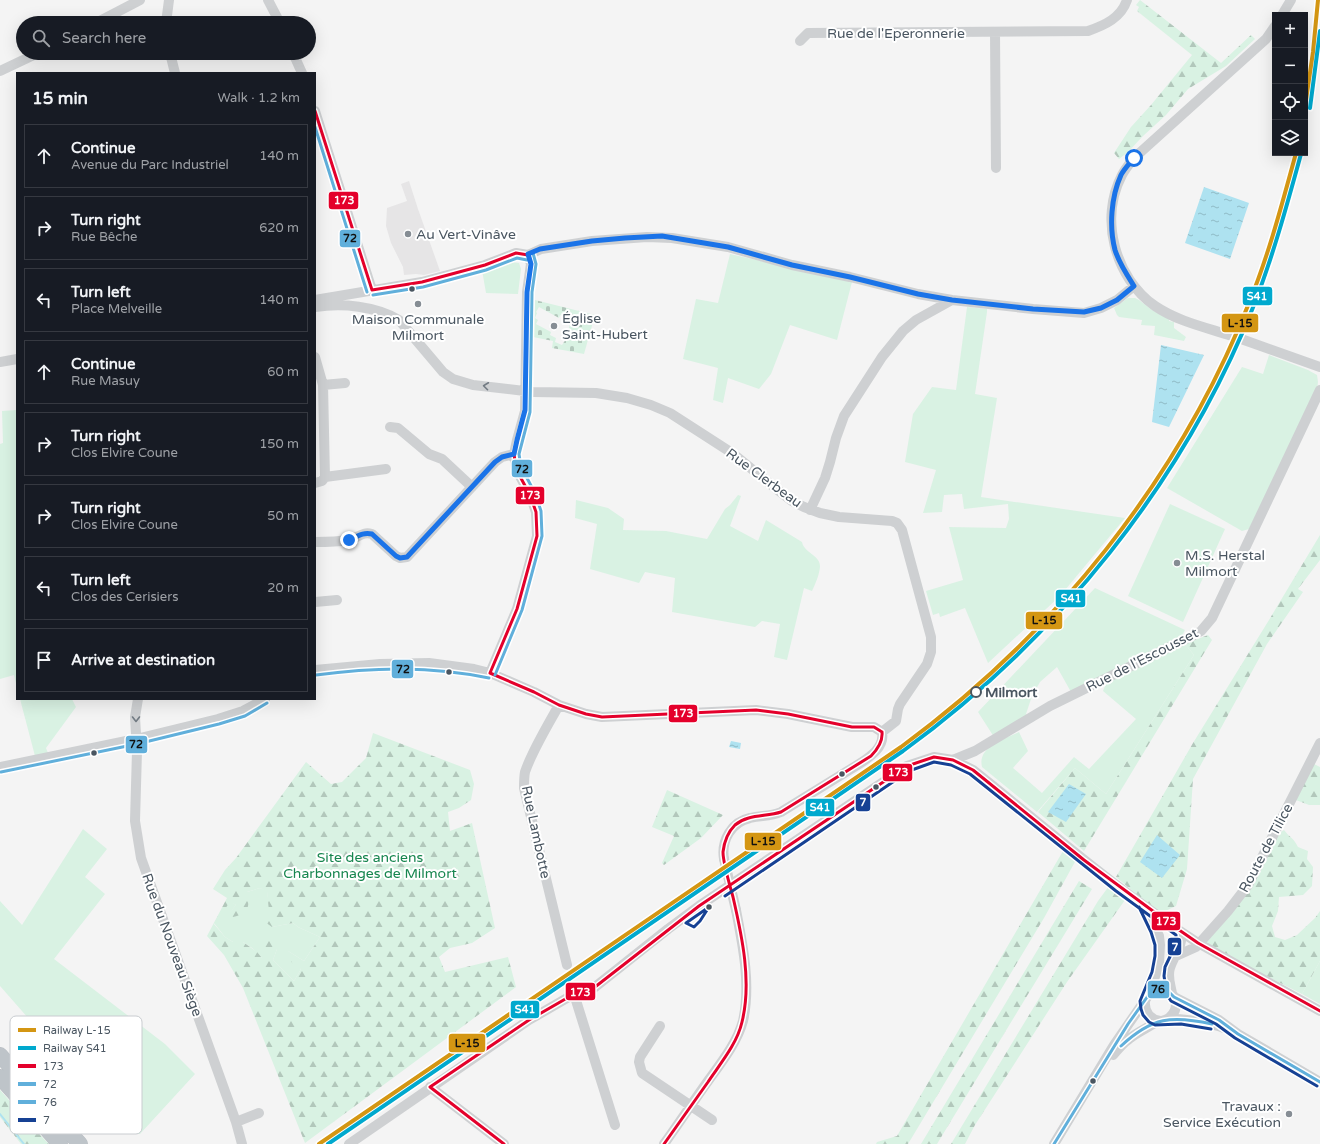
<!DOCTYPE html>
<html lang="en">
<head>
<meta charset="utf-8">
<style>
	body { margin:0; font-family:"Varela Round",sans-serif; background:#20242c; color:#f1f3f6 }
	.controls { position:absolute; right:12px; top:12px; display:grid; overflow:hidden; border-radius:0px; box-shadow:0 4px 16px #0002 }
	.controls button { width:36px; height:36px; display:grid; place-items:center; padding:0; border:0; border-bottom:1px solid #363941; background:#171b24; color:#f1f3f6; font:20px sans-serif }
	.stop { position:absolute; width:12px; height:12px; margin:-9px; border:3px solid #1a73e8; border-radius:50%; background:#fff }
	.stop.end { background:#1a73e8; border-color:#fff; box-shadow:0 1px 4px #0008 }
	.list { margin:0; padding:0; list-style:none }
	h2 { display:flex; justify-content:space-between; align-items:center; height:52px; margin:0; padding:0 16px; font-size:17px }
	h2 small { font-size:13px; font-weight:400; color:#9ea1a6 }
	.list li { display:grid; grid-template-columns:26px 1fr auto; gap:12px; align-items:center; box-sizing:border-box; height:64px; margin:0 8px 8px; padding:0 8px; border:1px solid #363941; border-radius:0px }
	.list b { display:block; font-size:15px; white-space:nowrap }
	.list p { margin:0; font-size:13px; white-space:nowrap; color:#9ea1a6 }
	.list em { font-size:13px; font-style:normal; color:#9ea1a6 }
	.icon { flex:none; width:22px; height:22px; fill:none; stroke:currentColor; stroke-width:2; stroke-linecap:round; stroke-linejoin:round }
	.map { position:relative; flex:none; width:1320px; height:1144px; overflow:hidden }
	.search { position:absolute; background:#171b24; box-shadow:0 4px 16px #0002; left:16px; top:16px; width:300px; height:44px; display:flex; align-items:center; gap:10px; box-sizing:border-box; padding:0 14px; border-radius:22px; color:#9ea1a6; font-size:15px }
	.panel { position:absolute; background:#171b24; box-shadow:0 4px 16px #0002; left:16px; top:72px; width:300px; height:628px; border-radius:0px }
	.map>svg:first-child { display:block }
	.education { fill:#e6e5e6 }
	.grass { fill:#d9f2e3 }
	.forest { fill:url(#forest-firs); fill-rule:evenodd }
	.cemetery { fill:url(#cemetery-stones); fill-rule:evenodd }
	.water { fill:url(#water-ripples) }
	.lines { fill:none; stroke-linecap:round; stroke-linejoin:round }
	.stream { stroke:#aee2f0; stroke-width:2 }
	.minor-tunnel { stroke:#d2d4d7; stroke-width:10; stroke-dasharray:10 5; stroke-linecap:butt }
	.highway-casing { stroke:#b9bec3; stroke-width:16 }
	.minor { stroke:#ced0d2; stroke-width:10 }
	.highway { stroke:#bec4c9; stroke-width:15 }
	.minor-bridge { stroke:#ced0d2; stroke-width:10 }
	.bus-1-casing { stroke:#fff; stroke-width:6 }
	.bus-2-casing { stroke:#fff; stroke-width:6 }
	.bus-3-casing { stroke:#fff; stroke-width:6 }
	.bus-4-casing { stroke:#fff; stroke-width:6 }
	.bus-1 { stroke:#e4002b; stroke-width:3 }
	.bus-2 { stroke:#60afdb; stroke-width:3 }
	.bus-3 { stroke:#60afdb; stroke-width:3 }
	.bus-4 { stroke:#164194; stroke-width:3 }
	.rail-1-casing { stroke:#fff; stroke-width:7 }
	.rail-2-casing { stroke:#fff; stroke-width:7 }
	.rail-1 { stroke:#d49613; stroke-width:4 }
	.rail-2 { stroke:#00a9ce; stroke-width:4 }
	.oneway { stroke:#727b83 }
	.route { stroke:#1a73e8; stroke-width:5 }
	.poi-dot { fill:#868d94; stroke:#fff; stroke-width:1.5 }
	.bus-dot { fill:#4a5661; stroke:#fff; stroke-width:1.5 }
	.stop-dot { fill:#fff; stroke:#4a5661; stroke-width:2 }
	.labels { text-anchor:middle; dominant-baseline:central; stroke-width:4; stroke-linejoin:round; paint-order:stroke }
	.street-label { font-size:14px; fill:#4a5661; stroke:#fff }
	.poi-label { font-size:14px; fill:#4a5661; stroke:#fff; text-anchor:start }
	.stop-label { font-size:14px; font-weight:bold; fill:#4a5661; stroke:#fff; text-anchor:start }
	.park-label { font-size:14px; fill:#17864f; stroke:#fff }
	.key { fill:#fff; stroke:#c9ccd0; stroke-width:1 }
	.key-label { font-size:11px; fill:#4a5661 }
	.line-badge { stroke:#fff; stroke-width:1.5 }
	.badge-label { font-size:11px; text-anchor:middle; font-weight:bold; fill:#fff }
	.pale-badge-label { font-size:11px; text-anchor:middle; font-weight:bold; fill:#111 }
</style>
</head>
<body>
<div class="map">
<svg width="1320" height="1144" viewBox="0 0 1320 1144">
	<defs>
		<pattern id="forest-firs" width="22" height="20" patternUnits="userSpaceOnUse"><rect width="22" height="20" fill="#d9f2e3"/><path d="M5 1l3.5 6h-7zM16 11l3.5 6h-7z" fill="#b2c7bb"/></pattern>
		<pattern id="cemetery-stones" width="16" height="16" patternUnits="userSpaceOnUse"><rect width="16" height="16" fill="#d9f2e3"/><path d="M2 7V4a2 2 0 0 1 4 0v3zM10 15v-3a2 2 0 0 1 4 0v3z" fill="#b2c7bb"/></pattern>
		<pattern id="water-ripples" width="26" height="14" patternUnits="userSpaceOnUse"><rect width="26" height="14" fill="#aee2f0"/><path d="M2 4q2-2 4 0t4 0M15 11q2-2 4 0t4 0" fill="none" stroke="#90bac6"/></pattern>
	</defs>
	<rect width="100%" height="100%" fill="#f4f4f4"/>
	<!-- education -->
	<path class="education" d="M409,181L418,209L440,271L424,275L416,274L404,275L403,267L391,243L386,226L387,208L407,201L401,184Z"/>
	<!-- grass -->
	<path class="grass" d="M730,254L852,282L837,340L790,325L771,374L759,389L728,378L723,403L713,400L718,368L683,359L696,299L718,303Z
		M511,262L519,263L521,269L518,294L486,293L482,270Z
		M1128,298H1135L1139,300L1152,310L1169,319V321L1174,322V328L1186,337L1184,341L1154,335L1155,326L1141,325L1142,320L1119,317L1117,315L1114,308Z
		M967,307L987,309V312L975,394L997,398L981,497L1125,518L1060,596L988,663L965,608L940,617L939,613L933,615L926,591L963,580L949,527L1006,528L1009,519L1008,504L964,509L962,494L944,495L942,512L923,513L936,470L905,462L913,414L932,387L956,390Z
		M1269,355L1308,370L1317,375L1318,382L1317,389L1249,529L1242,531L1167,488L1242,367L1263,374Z
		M17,410V688L14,675L0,679V444L3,443L2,411Z
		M738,495L741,496L730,526L758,541L766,520L802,542C804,553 820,555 820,566C820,573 815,585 812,591L804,588L787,660L774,657L780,624L762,621L755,627L672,612L675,578L645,572L639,583L590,569L597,524L575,518L576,500L608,508L624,519L623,530L666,531L707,539L725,509L730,505Z
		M1170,504L1225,529L1183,622L1128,596Z
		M1095,588L1185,630L1181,638L1071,692L1057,667L1040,682L1032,696L1026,714L1028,717L994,737L978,712Z
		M1185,644L1194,655L1106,794L1075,768L1037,812L982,767C977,747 1004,739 1019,732L1028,751L1013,768L1042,793L1074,757L1089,769L1136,719L1103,691L1106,683Z
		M20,699H72L76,707L46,748L48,753L35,756Z
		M83,829L107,849L85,877L105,894L54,959L165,1044L195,1074L140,1134H135L94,1093L0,986V901L22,925Z
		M260,888L267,891L272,927L293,923L298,927L320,937L304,961L288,951L301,969L294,981L273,960L277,949L263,959L252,948L243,942H233L225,937L214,923L230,901L236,905L229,914L247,892Z
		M1320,961V1004L1302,994Z"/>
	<!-- forest -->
	<path class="forest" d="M1140,0L1221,63L1251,35L1255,39L1226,66L1188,89L1166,115L1143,136L1128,152L1119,159L1114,153L1131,127L1151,105L1192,55L1137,11L1139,7L1136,5Z
		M1320,535V560L1298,589L1303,592L1267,644L1193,779L1187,869L1176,906L1161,913L1141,898L1116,877L1193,743L1269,620Z
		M1208,635L1212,640L1084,851L1038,812L1075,768L1106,794L1194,655L1185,644Z
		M373,733L470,770L474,784L471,800L459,808L448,812L450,831L472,823L495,928L472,943L450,948L439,957L445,972L508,957L516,987L305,1143L243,988L224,955L207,936L227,898L213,889L225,870L236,858L306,762L331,784L342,782L366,758ZM260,888L267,892L269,911L265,922L272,927L293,923L298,927L320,937L304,961L288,951C288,961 293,964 301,969L294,981L273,960L277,949L276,940L270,936L262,939V958L257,952L243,942H233L225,937L214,924L230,902L236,905L229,914L233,917C249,913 250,907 247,892Z
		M1314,764L1320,767V805H1309L1296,800Z
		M667,790L723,815L701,838L664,865L662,863L674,836L652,827Z
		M1284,830C1290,838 1293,837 1298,847L1308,851L1307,859L1313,867L1312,886L1303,895L1279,897L1278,911L1272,926L1275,937L1285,940L1297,935L1315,918L1320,911V961L1302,994L1210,947L1207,942L1228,911L1273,837Z
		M1063,851L1076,860L1044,918L908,1144H876L877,1142L897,1136Z
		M1079,881L1092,889L937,1144H921Z
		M1109,886L1125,900L1067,982L975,1125L965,1144H951L1098,901Z
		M0,1090L43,1138L49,1144H21L0,1117Z"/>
	<!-- cemetery -->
	<path class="cemetery" d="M535,300L595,315L584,354L552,348L553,341L533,337ZM539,307L559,318L560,315L568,319L566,322L570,324L569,328L572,330L562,345L555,342L556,338L550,335L551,332L536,324L538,320L535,318L537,313L536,312Z"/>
	<!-- water -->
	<path class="water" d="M1204,187L1249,203L1230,259L1185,243Z
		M1161,345L1204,355L1169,427L1152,422Z
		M731,741L741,743L740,749L729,747Z
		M1069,784L1086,794L1066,822L1048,812Z
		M1157,835L1180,855L1162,878L1140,862Z"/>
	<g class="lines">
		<!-- stream -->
		<path class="stream" d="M0,1114L24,1144"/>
		<!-- minor-tunnel -->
		<path class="minor-tunnel" d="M1229,335L1244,340"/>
		<defs>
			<path id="highway" d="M0,1055L80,1144
				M0,1077L60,1144"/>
		</defs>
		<!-- highway casing -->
		<use href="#highway" class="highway-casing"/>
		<!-- minor -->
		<path class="minor" d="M268,0L280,23
			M1282,15L1291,0
			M96,23L140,0
			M166,23L169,0
			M995,32L996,168
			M800,41L808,33L1088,31C1105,25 1121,18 1127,0
			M170,53L175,73
			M293,53L302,73
			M0,71L38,53
			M315,111L372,290
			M315,300L422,282L485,265L516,253L528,255L541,249L592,241L647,237L672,238L728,247L792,265L850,277L918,294L952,300L1033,309L1084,313L1101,308L1117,300L1134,286
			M315,307C343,303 375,306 399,320L443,372L453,379L473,385L533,392L596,393L627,398L651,405L670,413L732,453L774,487L792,501L804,507L820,513L839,517L892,521L897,523L902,530L931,637V652L927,664L900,704L898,709L896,721L882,732
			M1229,335C1204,327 1177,321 1155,306C1115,278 1099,219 1122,175C1125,169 1130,163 1134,158L1266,39L1275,26
			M1244,340L1320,367
			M315,357L323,385L325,477
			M0,362L17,359
			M323,385L345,383
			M390,427L398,428L429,454L442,459L472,487
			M315,483L322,481L325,477L386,469
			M810,510L825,478L830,462L836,438L844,416L882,357L903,331L916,320L952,300
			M315,542C326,542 337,542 348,540C358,539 361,531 372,534L396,556L400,558L407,557L495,462L502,457L514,454
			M315,602L337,600
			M315,670L380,664L429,663L474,669L490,673L534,692L559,705L586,714L602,717L756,710L788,714L852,727H874L882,732
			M490,673L517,609L537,536L536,512L530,495L516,469L514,454L517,440L525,411L527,292L531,264L528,255
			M138,699L135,717L137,751L135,821L141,858L236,1122L242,1144
			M559,705C548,725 532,751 525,772C524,777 524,782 524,788L567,965
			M953,760L975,751L1050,706L1194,635L1201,631L1212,618L1320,390
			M0,767L136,739L218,719L243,711L265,699
			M724,859C721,841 731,822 750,818C762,815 769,817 781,812L859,764C870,757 885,747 882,732
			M1176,956L1196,947L1228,911L1248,885L1320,743
			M574,994L615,1125
			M1172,994C1171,986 1167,977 1170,968C1174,955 1183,948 1181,932
			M1174,997L1219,1020L1238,1034L1320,1082
			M1145,1001C1144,1012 1149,1019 1160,1021
			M1169,1018C1187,1020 1206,1021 1224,1028
			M660,1026L640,1057L639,1062L642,1073L712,1120
			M1113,1055C1118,1049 1123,1043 1129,1039C1136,1033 1145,1029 1153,1024C1158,1021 1166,1021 1170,1017C1179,1009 1178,993 1165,990C1159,988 1155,990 1150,993
			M430,1087L504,1144
			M236,1122L259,1113
			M349,1144L529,1020L574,994L595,987L668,929L699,906L907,766L934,757L953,760L973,770C1047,829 1119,892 1198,943L1320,1011
			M664,1144C679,1123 693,1102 708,1081C721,1063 737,1043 743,1021C751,985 743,946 736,910
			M1054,1144L1114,1045L1150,993L1159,963L1160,945L1159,936L1144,906"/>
		<!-- highway -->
		<use href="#highway" class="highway"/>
		<!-- minor-bridge -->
		<path class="minor-bridge" d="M724,859L736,910"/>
		<defs>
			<path id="bus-1" d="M315,111L372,290
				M372,290L422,282L485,265L516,253L528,255
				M490,673L517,609L537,536L536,512L530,495L516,469L514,454L525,411L527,292L531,264L528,255
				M490,673L534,692L559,705L586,714L602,717L756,710L788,714L852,727H874L882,732
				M430,1087L529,1020L574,994L595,987L699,906L907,766L934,757L953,760L973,770L1084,860L1169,923L1198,943L1320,1011
				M430,1087L504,1144
				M664,1144C679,1123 693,1103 708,1082C720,1064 737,1044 742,1022C752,982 742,936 733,897C730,886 723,863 723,852C724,843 728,832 735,825C748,814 766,817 781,812L871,756C878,749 883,742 882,732"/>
			<path id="bus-2" d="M315,127L367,292
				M373,295L423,287L486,270L517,258L527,260
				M316,675C375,667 430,666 489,678
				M495,675L522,610L542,536L541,511L535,493L521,467L519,454L530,412L532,292L536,264L533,253
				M1,772L137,744L219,724L245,716L267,703"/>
			<path id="bus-3" d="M1121,1046C1152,1017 1172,1015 1212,1024
				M1054,1144L1128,1024L1150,993L1159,989L1168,991L1174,997L1219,1020L1238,1034L1320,1082"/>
			<path id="bus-4" d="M725,896L909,771L934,762L951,765L970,774L1116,891L1176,935V944L1165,967L1164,976L1167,995L1171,1001L1216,1024L1235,1038L1317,1086
				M709,907L700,921L694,927L686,923Z
				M1139,907L1151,932L1155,945V956L1152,972L1140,1001L1141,1009L1143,1015L1149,1022L1155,1025L1181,1024L1211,1029"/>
		</defs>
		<!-- bus-1 casing -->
		<use href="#bus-1" class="bus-1-casing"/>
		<!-- bus-2 casing -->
		<use href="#bus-2" class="bus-2-casing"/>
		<!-- bus-3 casing -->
		<use href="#bus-3" class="bus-3-casing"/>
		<!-- bus-4 casing -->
		<use href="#bus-4" class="bus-4-casing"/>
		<!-- bus-1 -->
		<use href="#bus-1" class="bus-1"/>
		<!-- bus-2 -->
		<use href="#bus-2" class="bus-2"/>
		<!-- bus-3 -->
		<use href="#bus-3" class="bus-3"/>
		<!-- bus-4 -->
		<use href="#bus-4" class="bus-4"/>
		<defs>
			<path id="rail-1" d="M1305,107L1313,52L1318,0
				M319,1144L901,747C1054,635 1179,480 1249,303C1269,254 1282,204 1296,153"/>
			<path id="rail-2" d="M1310,108L1320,31
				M328,1144L903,751C1058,638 1183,483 1254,305C1273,256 1287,205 1301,154"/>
		</defs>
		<!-- rail-1 casing -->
		<use href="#rail-1" class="rail-1-casing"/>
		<!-- rail-2 casing -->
		<use href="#rail-2" class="rail-2-casing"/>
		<!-- rail-1 -->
		<use href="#rail-1" class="rail-1"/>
		<!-- rail-2 -->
		<use href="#rail-2" class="rail-2"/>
	</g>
	<!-- one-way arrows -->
	<defs><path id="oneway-chevron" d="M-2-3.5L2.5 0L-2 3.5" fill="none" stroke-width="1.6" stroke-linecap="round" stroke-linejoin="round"/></defs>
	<g class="oneway">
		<use href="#oneway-chevron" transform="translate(486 386) rotate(-173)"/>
		<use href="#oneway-chevron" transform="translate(136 719) rotate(90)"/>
	</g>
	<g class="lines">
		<!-- route -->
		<path class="route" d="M349,540C358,536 363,532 372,534L396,556L400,558L407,557L495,462L502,457L514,454L517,440L525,410L527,292L531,264L528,254L540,249L592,241L625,238L662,236L728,247L792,265L850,277L918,294L952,300L1033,309L1084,312L1101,308L1117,300L1134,286C1127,275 1119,263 1115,250C1109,227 1111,197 1121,175C1124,169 1130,163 1134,158"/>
	</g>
	<!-- markers -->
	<g class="poi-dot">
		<circle cx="408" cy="234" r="4"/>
		<circle cx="418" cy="304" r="4"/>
		<circle cx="554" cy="326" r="4"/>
		<circle cx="1177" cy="563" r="4"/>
		<circle cx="1289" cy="1114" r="4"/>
	</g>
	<g class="bus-dot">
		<circle cx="412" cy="289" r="3.5"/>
		<circle cx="449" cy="672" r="3.5"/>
		<circle cx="94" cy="753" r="3.5"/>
		<circle cx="842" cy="774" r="3.5"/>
		<circle cx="876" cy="787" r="3.5"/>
		<circle cx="709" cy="907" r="3.5"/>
		<circle cx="1093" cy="1081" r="3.5"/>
	</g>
	<circle class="stop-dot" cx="976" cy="692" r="5"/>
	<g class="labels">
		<!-- street labels -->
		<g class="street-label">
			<text x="896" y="33">Rue de l'Eperonnerie</text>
			<text transform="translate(764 478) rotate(36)">Rue Clerbeau</text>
			<text transform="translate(1142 660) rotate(-27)">Rue de l'Escousset</text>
			<text transform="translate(536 832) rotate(78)">Rue Lambotte</text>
			<text transform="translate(1266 848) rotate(-62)">Route de Tilice</text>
			<text transform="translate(172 945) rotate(70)">Rue du Nouveau Siège</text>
		</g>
		<!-- poi labels -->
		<g class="poi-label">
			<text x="416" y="234">Au Vert-Vinâve</text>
			<text x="562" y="318">Église<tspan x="562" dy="16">Saint-Hubert</tspan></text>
			<text x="418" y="319" text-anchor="middle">Maison Communale<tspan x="418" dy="16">Milmort</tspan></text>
			<text x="1185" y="555">M.S. Herstal<tspan x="1185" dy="16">Milmort</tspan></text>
			<text x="1281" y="1106" text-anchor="end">Travaux :<tspan x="1281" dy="16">Service Exécution</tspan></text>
		</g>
		<!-- stop labels -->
		<g class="stop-label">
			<text x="985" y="692">Milmort</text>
		</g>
		<!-- park labels -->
		<g class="park-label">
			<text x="370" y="857">Site des anciens<tspan x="370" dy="16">Charbonnages de Milmort</tspan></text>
		</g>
	</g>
	<!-- legend -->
	<rect x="10" y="1016" width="132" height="118" rx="6" class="key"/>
	<rect x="18" y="1028" width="18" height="4" fill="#d49613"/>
	<rect x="18" y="1046" width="18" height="4" fill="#00a9ce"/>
	<rect x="18" y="1064" width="18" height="4" fill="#e4002b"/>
	<rect x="18" y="1082" width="18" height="4" fill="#60afdb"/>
	<rect x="18" y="1100" width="18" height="4" fill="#60afdb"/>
	<rect x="18" y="1118" width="18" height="4" fill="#164194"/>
	<g class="key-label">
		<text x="43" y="1034">Railway L-15</text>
		<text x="43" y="1052">Railway S41</text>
		<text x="43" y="1070">173</text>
		<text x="43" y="1088">72</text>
		<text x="43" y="1106">76</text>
		<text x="43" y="1124">7</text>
	</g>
	<g class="line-badge">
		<rect x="328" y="191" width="31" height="19" rx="4" fill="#e4002b"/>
		<rect x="339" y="229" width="22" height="19" rx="4" fill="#60afdb"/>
		<rect x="1242" y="286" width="31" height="20" rx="4" fill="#00a9ce"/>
		<rect x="1221" y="313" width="38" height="20" rx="4" fill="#d49613"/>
		<rect x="511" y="459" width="22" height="19" rx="4" fill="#60afdb"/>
		<rect x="515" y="486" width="30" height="19" rx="4" fill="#e4002b"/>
		<rect x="1055" y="589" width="31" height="19" rx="4" fill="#00a9ce"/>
		<rect x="1025" y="611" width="38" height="19" rx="4" fill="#d49613"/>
		<rect x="391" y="659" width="23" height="20" rx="4" fill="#60afdb"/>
		<rect x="668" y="704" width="30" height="19" rx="4" fill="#e4002b"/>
		<rect x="125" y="735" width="23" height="19" rx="4" fill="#60afdb"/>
		<rect x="882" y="763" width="31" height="19" rx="4" fill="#e4002b"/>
		<rect x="855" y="793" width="16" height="19" rx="4" fill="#164194"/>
		<rect x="805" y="798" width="30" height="19" rx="4" fill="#00a9ce"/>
		<rect x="744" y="832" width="38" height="19" rx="4" fill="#d49613"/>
		<rect x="1151" y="911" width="30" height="20" rx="4" fill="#e4002b"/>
		<rect x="1167" y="937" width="15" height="19" rx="4" fill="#164194"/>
		<rect x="1147" y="980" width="23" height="19" rx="4" fill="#60afdb"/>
		<rect x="565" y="982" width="31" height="19" rx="4" fill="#e4002b"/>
		<rect x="510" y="1000" width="30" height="19" rx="4" fill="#00a9ce"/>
		<rect x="448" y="1033" width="38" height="20" rx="4" fill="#d49613"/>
	</g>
	<g class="badge-label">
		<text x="344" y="204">173</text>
		<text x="1257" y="300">S41</text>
		<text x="530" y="499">173</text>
		<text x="1071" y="602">S41</text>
		<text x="683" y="717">173</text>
		<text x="898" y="776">173</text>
		<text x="863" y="806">7</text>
		<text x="820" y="811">S41</text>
		<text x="1166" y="925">173</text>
		<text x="1175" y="951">7</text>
		<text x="580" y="996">173</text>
		<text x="525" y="1013">S41</text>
	</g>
	<g class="pale-badge-label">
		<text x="350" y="242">72</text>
		<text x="1240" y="327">L-15</text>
		<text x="522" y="473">72</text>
		<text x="1044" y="624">L-15</text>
		<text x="403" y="673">72</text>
		<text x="136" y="748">72</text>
		<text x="763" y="845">L-15</text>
		<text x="1158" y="993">76</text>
		<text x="467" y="1047">L-15</text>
	</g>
</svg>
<div class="controls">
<button>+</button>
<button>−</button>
<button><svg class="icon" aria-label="locate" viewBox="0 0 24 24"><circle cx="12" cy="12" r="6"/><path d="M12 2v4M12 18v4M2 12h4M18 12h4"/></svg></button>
<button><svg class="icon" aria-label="layers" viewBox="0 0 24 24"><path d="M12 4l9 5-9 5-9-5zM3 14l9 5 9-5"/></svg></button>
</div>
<div class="stop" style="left:1134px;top:158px"></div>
<div class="stop end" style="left:349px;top:540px"></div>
<div class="search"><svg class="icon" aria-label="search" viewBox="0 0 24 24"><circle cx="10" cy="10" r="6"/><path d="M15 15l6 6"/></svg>Search here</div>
<section class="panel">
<h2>15 min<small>Walk · 1.2 km</small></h2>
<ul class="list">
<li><svg class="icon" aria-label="ahead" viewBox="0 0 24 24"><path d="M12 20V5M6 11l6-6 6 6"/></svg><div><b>Continue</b><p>Avenue du Parc Industriel</p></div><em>140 m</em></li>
<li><svg class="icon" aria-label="right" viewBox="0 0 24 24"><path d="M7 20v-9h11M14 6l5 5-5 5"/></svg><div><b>Turn right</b><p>Rue Bêche</p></div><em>620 m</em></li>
<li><svg class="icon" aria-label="left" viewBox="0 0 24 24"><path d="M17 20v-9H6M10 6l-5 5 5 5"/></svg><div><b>Turn left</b><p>Place Melveille</p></div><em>140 m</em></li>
<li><svg class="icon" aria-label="ahead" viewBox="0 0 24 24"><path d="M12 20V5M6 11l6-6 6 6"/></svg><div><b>Continue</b><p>Rue Masuy</p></div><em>60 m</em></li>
<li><svg class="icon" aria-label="right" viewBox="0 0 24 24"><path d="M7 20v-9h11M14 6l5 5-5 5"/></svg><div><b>Turn right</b><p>Clos Elvire Coune</p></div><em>150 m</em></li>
<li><svg class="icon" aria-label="right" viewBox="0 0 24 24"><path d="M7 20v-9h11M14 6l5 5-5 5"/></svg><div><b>Turn right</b><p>Clos Elvire Coune</p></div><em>50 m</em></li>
<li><svg class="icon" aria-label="left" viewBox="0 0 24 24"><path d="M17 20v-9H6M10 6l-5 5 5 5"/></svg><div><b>Turn left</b><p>Clos des Cerisiers</p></div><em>20 m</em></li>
<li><svg class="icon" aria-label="arrive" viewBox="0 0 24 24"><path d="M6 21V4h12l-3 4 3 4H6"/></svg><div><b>Arrive at destination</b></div></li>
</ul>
</section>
</div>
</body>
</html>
